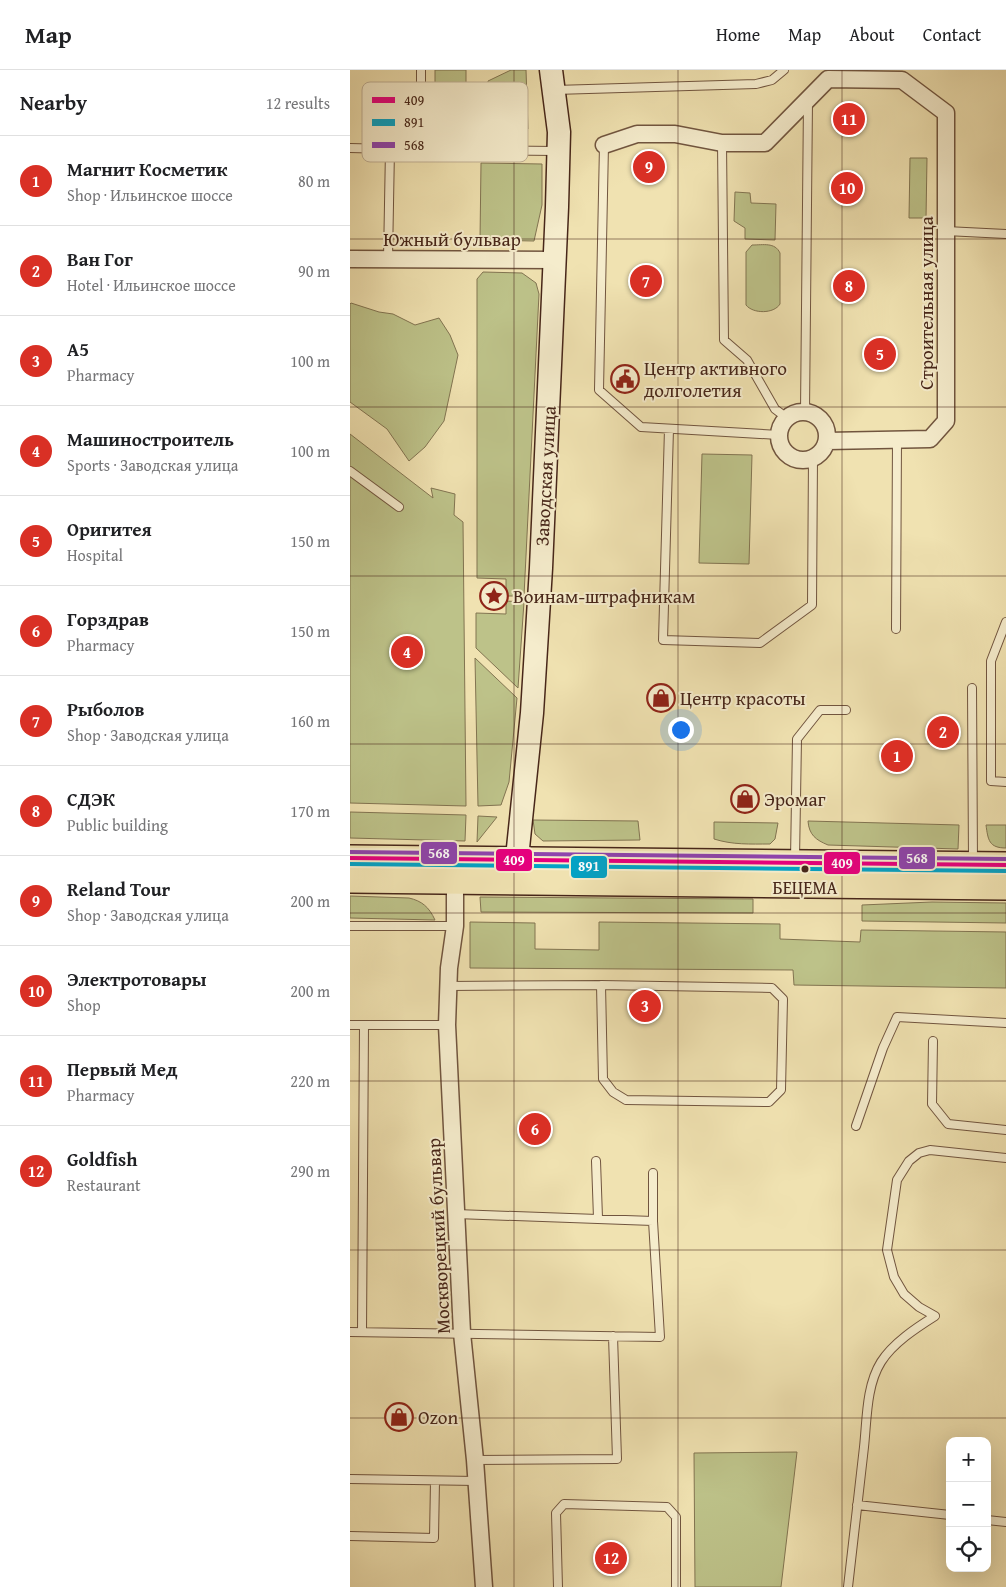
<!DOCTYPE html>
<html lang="en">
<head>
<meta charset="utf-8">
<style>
	body { margin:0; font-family:"Gentium Book Plus",serif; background:#f2f2f2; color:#202124 }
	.controls { position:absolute; right:15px; bottom:15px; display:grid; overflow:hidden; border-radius:10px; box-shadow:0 5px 20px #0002 }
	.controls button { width:45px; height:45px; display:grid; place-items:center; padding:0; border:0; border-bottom:1px solid #e0e0e0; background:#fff; color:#202124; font:25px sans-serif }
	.you { position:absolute; left:330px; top:659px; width:18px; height:18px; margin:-12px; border:4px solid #fff; border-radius:50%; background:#1a73e8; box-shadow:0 0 0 8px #1a73e833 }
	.badge { display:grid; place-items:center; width:32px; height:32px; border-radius:50%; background:#d93025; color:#fff; font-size:16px; font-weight:700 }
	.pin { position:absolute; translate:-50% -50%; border:2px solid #fff; box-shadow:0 1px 5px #0006 }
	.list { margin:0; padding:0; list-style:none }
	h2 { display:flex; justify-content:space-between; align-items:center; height:65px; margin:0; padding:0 20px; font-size:21px }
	h2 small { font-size:16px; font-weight:400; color:#757577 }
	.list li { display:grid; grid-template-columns:32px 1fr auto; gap:15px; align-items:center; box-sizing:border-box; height:90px; padding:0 20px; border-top:1px solid #e0e0e0 }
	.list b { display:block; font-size:19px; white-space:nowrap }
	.list p { margin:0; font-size:16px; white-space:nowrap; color:#757577 }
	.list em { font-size:16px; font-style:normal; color:#757577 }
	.icon { flex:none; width:28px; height:28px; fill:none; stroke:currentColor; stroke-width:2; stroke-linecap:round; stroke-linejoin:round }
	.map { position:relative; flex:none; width:656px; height:1517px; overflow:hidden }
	header { display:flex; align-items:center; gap:30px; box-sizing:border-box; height:70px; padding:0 25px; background:#fff; border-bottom:1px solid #e0e0e0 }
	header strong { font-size:24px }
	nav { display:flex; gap:28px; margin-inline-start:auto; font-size:18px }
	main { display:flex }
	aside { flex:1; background:#fff }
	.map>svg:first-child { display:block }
	.green { fill:#bdc289; stroke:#827451 }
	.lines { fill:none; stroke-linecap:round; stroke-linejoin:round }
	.lane-casing { stroke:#71553f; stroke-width:10 }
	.street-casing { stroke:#71553f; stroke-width:19 }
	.secondary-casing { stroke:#472619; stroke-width:25 }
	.primary-casing { stroke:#472619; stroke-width:28 }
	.lane { stroke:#f5eccc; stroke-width:8 }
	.street { stroke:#f5eccc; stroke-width:16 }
	.secondary { stroke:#f5eccc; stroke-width:22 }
	.primary { stroke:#f0e2b1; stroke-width:25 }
	.bus-1-casing { stroke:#f5eccc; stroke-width:8 }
	.bus-2-casing { stroke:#f5eccc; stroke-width:8 }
	.bus-3-casing { stroke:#f5eccc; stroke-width:8 }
	.bus-1 { stroke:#e5007d; stroke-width:4 }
	.bus-2 { stroke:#04a2c5; stroke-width:4 }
	.bus-3 { stroke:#8e44ad; stroke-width:4 }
	.grid { fill:none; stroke:#472619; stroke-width:1; stroke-opacity:0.55 }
	.bus-dot { fill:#472619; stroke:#f5eccc; stroke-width:2 }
	.labels { text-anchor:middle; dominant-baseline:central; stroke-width:4; stroke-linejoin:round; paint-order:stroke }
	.bus-label { font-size:18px; fill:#472619; stroke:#f5eccc }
	.street-label { font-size:19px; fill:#472619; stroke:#f5eccc }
	.poi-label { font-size:19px; fill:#472619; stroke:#f5eccc; text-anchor:start }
	.key { fill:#f5eccc; stroke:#c1b196; stroke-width:1 }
	.key-label { font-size:14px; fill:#472619 }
	.line-badge { stroke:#f5eccc; stroke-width:2 }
	.badge-label { font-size:14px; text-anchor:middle; font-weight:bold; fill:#fff }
</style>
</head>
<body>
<header>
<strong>Map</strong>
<nav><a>Home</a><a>Map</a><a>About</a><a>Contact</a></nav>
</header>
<main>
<aside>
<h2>Nearby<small>12 results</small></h2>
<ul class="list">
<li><span class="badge">1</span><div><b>Магнит Косметик</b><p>Shop · Ильинское шоссе</p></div><em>80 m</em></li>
<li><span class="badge">2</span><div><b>Ван Гог</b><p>Hotel · Ильинское шоссе</p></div><em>90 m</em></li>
<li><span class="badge">3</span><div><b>А5</b><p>Pharmacy</p></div><em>100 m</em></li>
<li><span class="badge">4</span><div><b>Машиностроитель</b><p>Sports · Заводская улица</p></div><em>100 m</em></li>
<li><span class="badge">5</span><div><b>Оригитея</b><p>Hospital</p></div><em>150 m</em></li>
<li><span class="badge">6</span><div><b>Горздрав</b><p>Pharmacy</p></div><em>150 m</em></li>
<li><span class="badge">7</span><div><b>Рыболов</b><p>Shop · Заводская улица</p></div><em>160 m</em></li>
<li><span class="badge">8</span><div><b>СДЭК</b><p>Public building</p></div><em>170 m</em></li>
<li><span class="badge">9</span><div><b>Reland Tour</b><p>Shop · Заводская улица</p></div><em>200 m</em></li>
<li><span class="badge">10</span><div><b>Электротовары</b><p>Shop</p></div><em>200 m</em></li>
<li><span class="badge">11</span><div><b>Первый Мед</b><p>Pharmacy</p></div><em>220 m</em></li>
<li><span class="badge">12</span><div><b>Goldfish</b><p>Restaurant</p></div><em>290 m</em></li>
</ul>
</aside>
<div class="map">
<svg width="656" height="1517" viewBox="0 0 656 1517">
	<rect width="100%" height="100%" fill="#f0e2b1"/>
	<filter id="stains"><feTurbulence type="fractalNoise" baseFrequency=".004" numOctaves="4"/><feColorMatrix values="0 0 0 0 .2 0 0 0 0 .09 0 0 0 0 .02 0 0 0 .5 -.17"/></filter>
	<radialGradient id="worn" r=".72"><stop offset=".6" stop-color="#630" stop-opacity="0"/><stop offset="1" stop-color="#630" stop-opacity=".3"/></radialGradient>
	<!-- green -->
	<path class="green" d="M85,0H116V15H85Z
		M161,0H176L178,59L139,58L138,11Z
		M560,88H577L576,148H559Z
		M131,93L192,94V135L184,171L130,170Z
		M385,122L400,123L401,133L426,134L425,170L395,169V158L384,151Z
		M402,175C413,175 425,172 430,183V234C424,244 403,244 396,235V182Z
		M133,202L172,203L186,213L189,224L174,526H156V509L127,508V209Z
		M1,233L29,242L43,244L65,255L89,248L100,265L108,285L94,351L75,377L59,391L37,359L0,332V234Z
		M0,364L83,428L81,418L105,424L104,445L113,452L116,736L0,733Z
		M352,384L402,385L399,494L349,493Z
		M156,531L174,532L168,618L126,578V543L156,544Z
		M125,588L167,628L159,712L151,735L128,736Z
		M0,742L116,745L115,771L0,768Z
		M128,746L147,747L127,772Z
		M183,750L288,751L290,770L193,771L185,764Z
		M458,751L609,755L608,779L478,775C466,770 459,765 458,751Z
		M364,752L428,753L425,769L420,774C400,774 383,775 364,769Z
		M636,755H656V778C639,778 638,770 636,755Z
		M0,826L59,828C72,831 79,837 85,850L0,848Z
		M130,827L403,829V843L131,842Z
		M582,832L656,833V853L512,851V835Z
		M120,852L185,853V879L249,880V852L430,854V869L510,872L511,860L656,862V918L444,915L443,900L120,898Z
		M447,1382L431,1517H345L344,1383Z"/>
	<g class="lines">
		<defs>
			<path id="lane" d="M71,0V79
				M205,20L406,14L422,10L434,0
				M372,73L374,270L397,290L425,339L437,348
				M254,75L249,320L291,357L429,365
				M0,78L40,79
				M596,161L656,164
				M38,189L40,79L206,81
				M455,342L458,31
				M319,359L313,570L410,573L462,535L463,387
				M0,401L49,437
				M656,552L641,591V711L656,712
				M546,559L547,369
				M622,618L623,792
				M445,789L447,669L470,640H496
				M0,856H105
				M98,916L251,915L253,1009L263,1022L276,1030L419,1032L431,1020L433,929L422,918L251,915
				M0,955H97
				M583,971L582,1034L598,1054L656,1060
				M506,1056L533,978L547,947L656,953
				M246,1091L248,1148
				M303,1151V1103
				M0,1262L310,1267L303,1151L106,1144
				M12,1262L14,955
				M125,1390L267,1389L263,1266
				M0,1409L126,1411
				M507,1435L600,1445
				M637,1450L656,1452
				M0,1466L84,1468L85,1411
				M208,1517L206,1443L214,1434L317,1437L326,1447V1517
				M498,1517C503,1470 509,1424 514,1377C517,1350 516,1316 531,1292C543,1273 566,1258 585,1246L569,1237L554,1224L544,1207L537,1180L547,1110L559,1091L569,1083L580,1080L656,1088"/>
			<path id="street" d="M254,75L287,64H325L372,73H415L478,9L552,10L596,43V351L580,369L477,371
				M0,189L205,190
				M429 366a24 24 0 1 1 48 0a24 24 0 1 1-48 0Z
				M105,801V856L99,898L97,955L112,1263L125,1390L134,1517"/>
			<path id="secondary" d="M165,807L182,643L191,498L207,137L209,62L201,0"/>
			<path id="primary" d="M0,788L656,795
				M0,810L656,817"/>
		</defs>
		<!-- lane casing -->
		<use href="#lane" class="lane-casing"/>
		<!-- street casing -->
		<use href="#street" class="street-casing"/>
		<!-- secondary casing -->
		<use href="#secondary" class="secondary-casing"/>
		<!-- primary casing -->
		<use href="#primary" class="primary-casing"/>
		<!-- lane -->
		<use href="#lane" class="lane"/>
		<!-- street -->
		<use href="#street" class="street"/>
		<!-- secondary -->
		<use href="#secondary" class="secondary"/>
		<!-- primary -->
		<use href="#primary" class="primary"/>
		<defs>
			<path id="bus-1" d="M0,788L656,795"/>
			<path id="bus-2" d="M0,794L656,801"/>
			<path id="bus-3" d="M0,782L656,789"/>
		</defs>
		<!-- bus-1 casing -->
		<use href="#bus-1" class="bus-1-casing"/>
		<!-- bus-2 casing -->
		<use href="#bus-2" class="bus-2-casing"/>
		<!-- bus-3 casing -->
		<use href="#bus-3" class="bus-3-casing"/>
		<!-- bus-1 -->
		<use href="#bus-1" class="bus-1"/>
		<!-- bus-2 -->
		<use href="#bus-2" class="bus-2"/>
		<!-- bus-3 -->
		<use href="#bus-3" class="bus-3"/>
	</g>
	<!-- grid -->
	<path class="grid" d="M164,0V1517M328,0V1517M492,0V1517M0,169H656M0,337H656M0,506H656M0,674H656M0,843H656M0,1011H656M0,1180H656M0,1348H656"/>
	<!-- icons -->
	<defs>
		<symbol id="civic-ring" viewBox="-11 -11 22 22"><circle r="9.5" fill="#f5eccc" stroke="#8f2418" stroke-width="1.5"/><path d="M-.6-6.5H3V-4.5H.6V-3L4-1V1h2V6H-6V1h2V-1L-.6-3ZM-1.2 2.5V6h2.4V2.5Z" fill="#8f2418"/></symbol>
		<symbol id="sight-ring" viewBox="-11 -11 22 22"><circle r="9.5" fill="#f5eccc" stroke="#8f2418" stroke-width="1.5"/><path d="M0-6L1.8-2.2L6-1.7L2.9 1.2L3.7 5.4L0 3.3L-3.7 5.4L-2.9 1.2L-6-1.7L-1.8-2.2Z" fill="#8f2418"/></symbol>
		<symbol id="shop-ring" viewBox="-11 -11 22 22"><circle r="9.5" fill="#f5eccc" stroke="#8f2418" stroke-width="1.5"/><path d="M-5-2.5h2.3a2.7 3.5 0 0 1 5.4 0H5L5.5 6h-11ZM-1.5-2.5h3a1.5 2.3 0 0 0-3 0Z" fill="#8f2418"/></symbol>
	</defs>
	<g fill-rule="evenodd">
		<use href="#civic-ring" x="259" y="293" width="32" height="32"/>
		<use href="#sight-ring" x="128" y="510" width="32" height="32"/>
		<use href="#shop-ring" x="295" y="612" width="32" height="32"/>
		<use href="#shop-ring" x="379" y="713" width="32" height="32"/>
		<use href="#shop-ring" x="33" y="1331" width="32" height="32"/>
	</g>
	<!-- markers -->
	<circle class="bus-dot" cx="455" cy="799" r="4.5"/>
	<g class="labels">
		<!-- bus labels -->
		<g class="bus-label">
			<text x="455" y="817">БЕЦЕМА</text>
		</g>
		<!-- street labels -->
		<g class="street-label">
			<text x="102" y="169">Южный бульвар</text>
			<text transform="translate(576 233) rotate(-90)">Строительная улица</text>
			<text transform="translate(195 406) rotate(-87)">Заводская улица</text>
			<text transform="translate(88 1166) rotate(-93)">Москворецкий бульвар</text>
		</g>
		<!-- poi labels -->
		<g class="poi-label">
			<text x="294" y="298">Центр активного<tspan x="294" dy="22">долголетия</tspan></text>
			<text x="163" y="526">Воинам-штрафникам</text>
			<text x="330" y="628">Центр красоты</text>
			<text x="414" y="729">Эромаг</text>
			<text x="68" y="1347">Ozon</text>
		</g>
	</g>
	<!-- legend -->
	<rect x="12" y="12" width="166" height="80" rx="8" class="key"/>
	<rect x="22" y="27" width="23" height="6" fill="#e5007d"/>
	<rect x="22" y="49" width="23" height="7" fill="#04a2c5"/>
	<rect x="22" y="72" width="23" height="6" fill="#8e44ad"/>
	<g class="key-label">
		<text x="54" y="35">409</text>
		<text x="54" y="57">891</text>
		<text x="54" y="80">568</text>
	</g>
	<g class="line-badge">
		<rect x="70" y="771" width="38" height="24" rx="5" fill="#8e44ad"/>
		<rect x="548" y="776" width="38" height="24" rx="5" fill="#8e44ad"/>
		<rect x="145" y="778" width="38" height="24" rx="5" fill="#e5007d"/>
		<rect x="473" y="781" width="38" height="24" rx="5" fill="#e5007d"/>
		<rect x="220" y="785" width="38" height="24" rx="5" fill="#04a2c5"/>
	</g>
	<g class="badge-label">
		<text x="89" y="788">568</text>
		<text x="567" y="793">568</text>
		<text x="164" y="795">409</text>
		<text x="492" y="798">409</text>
		<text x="239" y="801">891</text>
	</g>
	<rect width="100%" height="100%" filter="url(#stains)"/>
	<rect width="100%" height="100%" fill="url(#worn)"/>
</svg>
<div class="controls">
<button>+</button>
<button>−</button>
<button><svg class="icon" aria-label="locate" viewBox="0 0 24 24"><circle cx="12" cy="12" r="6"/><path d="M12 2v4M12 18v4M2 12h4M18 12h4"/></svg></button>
</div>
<div class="you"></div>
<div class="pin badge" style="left:547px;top:686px">1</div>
<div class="pin badge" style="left:593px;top:662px">2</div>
<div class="pin badge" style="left:295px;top:936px">3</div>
<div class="pin badge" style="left:57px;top:582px">4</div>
<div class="pin badge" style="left:530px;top:284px">5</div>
<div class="pin badge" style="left:185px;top:1059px">6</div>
<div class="pin badge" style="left:296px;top:211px">7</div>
<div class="pin badge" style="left:499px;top:216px">8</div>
<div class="pin badge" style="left:299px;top:97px">9</div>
<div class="pin badge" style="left:497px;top:118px">10</div>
<div class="pin badge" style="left:499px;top:49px">11</div>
<div class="pin badge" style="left:261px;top:1488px">12</div>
</div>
</main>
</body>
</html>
